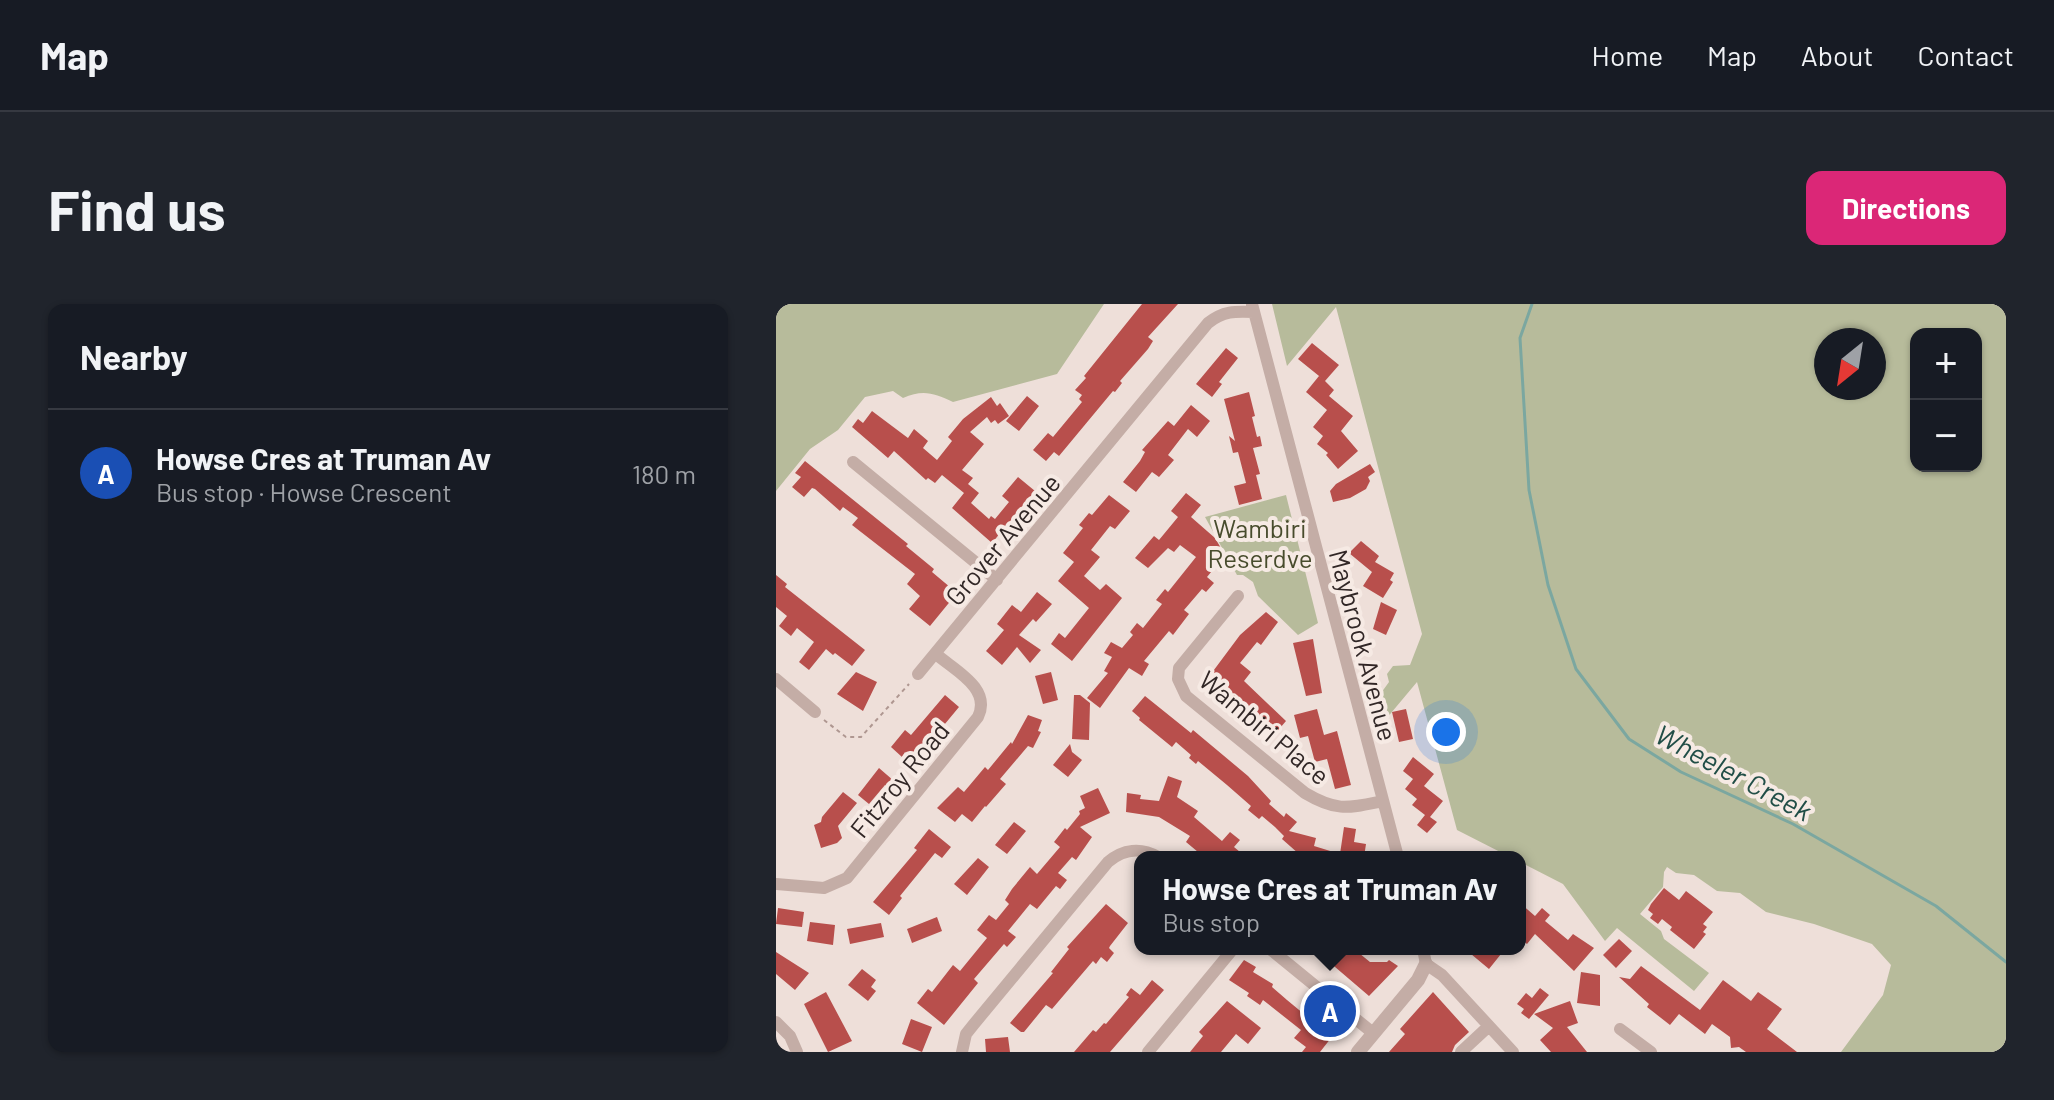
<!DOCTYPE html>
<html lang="en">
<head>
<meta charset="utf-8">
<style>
	body { margin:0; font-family:Barlow,sans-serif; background:#20242c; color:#f1f3f6 }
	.controls { position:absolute; right:24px; top:24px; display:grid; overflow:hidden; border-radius:16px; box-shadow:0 2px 6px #0004 }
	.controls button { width:72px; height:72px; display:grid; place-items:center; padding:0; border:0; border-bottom:2px solid #363941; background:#171b24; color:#f1f3f6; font:40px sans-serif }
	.compass { position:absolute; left:1038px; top:24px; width:72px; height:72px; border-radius:50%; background:#171b24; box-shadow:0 2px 6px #0004; rotate:210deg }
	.you { position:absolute; left:670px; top:428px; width:28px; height:28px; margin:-20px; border:6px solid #fff; border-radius:50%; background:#1a73e8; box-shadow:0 0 0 12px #1a73e833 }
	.badge { display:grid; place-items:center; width:52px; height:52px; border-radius:50%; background:#db2777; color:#fff; font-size:26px; font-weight:700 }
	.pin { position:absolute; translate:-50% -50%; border:4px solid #fff; box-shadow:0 2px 8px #0006 }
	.popup { position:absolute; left:358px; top:547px; width:392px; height:104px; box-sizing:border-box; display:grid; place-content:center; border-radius:16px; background:#171b24; filter:drop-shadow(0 2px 6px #0005); font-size:26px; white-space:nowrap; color:#9ea1a6 }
	.popup b { font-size:30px; color:#f1f3f6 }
	.popup::after { content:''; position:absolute; left:50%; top:100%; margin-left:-16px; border:16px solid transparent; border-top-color:#171b24 }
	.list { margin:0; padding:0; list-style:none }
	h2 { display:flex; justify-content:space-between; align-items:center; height:104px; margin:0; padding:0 32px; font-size:34px }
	h2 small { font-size:26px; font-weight:400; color:#9ea1a6 }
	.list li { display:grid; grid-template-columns:52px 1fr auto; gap:24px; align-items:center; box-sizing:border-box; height:128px; padding:0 32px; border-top:2px solid #363941 }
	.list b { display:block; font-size:30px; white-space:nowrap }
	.list p { margin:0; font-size:26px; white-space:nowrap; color:#9ea1a6 }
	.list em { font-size:26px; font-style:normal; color:#9ea1a6 }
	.map { position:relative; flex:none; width:1230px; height:748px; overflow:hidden; border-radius:16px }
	header { display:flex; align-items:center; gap:48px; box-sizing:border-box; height:112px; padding:0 40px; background:#171b24; border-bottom:2px solid #363941 }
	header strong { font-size:38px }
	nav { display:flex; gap:44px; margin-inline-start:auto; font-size:28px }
	.intro { display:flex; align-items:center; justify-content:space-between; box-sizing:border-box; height:192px; padding:0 48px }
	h1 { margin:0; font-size:56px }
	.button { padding:20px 36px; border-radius:16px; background:#db2777; color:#fff; font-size:28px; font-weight:700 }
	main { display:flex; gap:48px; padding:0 48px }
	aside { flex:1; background:#171b24; border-radius:16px; box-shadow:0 2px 6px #0004 }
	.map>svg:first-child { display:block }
	.green { fill:#b7bb9b; fill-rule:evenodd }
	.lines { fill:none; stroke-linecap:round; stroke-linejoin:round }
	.stream { stroke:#7ba7a0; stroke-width:3 }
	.building { fill:#b84f4c }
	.path { stroke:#af9791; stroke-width:2; stroke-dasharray:4 4; stroke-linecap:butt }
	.minor { stroke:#c4ada6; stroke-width:12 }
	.tertiary { stroke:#c4ada6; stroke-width:14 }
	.labels { text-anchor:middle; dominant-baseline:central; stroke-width:8; stroke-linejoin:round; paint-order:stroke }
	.park-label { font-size:26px; fill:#484c2d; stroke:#f6eae4 }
	.street-label { font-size:26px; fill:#312726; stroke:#f6eae4 }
	.water-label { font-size:28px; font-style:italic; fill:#214e47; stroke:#f6eae4 }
</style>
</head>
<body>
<header>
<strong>Map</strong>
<nav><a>Home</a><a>Map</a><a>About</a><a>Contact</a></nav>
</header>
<div class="intro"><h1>Find us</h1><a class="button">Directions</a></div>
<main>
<aside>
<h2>Nearby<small></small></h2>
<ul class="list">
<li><span class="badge" style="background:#1a4fb4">A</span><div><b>Howse Cres at Truman Av</b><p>Bus stop · Howse Crescent</p></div><em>180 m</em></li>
</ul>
</aside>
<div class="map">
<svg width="1230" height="748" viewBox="0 0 1230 748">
	<rect width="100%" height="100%" fill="#eedfd9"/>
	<!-- green -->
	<path class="green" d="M0,0H328L281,70L177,98C158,89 147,85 127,94L117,87L89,93L62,126L34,145L0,187Z
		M496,0H1230V748H1065L1107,691L1115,661L1096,640L1038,620L990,608L964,589L941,587L918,571L900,569L891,563L888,568L887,583L864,610L885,627L888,635L933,669L918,687L841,624L829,637L787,580L744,558V553H734L681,526L641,378L605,421L600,396L613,378L611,370L617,362L634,361L646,330L560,3L511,62ZM1140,30H1200V162H1140ZM1050,36H1098V84H1050Z
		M510,191L542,319L522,331L482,292L477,278L467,271H461L429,213Z"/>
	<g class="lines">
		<!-- stream -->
		<path class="stream" d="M756,0L744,34L753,186L772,281L800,365L853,435L905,468L1017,520L1160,602L1230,658"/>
	</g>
	<!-- building -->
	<path class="building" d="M366,0H402L372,33L377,37L372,45L344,77L346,79L339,88L337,87L283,152L278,148L270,157L257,146L272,129L277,133L306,98L303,95L306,91L299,86L310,74L308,72Z
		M536,39L563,61L549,77L558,86L553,92L577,112L565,127L582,147L562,165L550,151L552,149L541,140L547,132L537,123L551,106L530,88L543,72L548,76L522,55Z
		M450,44L462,54L443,78L446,80L436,93L420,80Z
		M473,88L479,112L476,113L481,133L484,132L486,142L477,144L484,170L480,171L486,195L463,201L458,182L470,179L462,148L457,149L453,132L459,137L448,95Z
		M251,92L263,102L243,127L230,117Z
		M215,93L221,102L224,99L233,112L222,120L219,116L215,119L211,113L194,128L208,140L186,166L197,174L192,180L203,189L195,199L213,215L215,212L219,215L233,198L226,192L242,173L259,187L216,239L176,204L188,189L166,171L159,179L152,174L150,176L118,147L112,154L76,123L82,115L87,119L96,107L132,134L138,125L152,137L147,144L161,156L176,137L172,133L187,115Z
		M415,101L434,117L421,133L412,125L392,151L398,156L383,173L376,168L360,188L347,178L364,157L369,148L366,146L392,117L398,122Z
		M29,157L132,240L130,242L158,265L156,268L181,289L154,322L133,305L144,292L131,280L139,270L76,221L82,214L67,203L64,207L39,185L36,184L28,193L16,183L25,173L19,169Z
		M594,160L599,168L592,173L594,177L590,185L574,194L557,198L554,187L560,180Z
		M410,189L425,201L415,213L439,234L449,251L431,273L438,279L430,288L426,285L408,306L413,310L397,331L393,327L368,357L373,360L366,372L353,364L324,404L311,394L332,369L328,367L336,353L328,349L335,338L346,344L357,331L354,328L361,319L367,324L386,300L380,296L389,285L392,288L420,253L404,241L398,248L392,244L372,264L359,254L378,232L383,236L402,213L395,207Z
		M333,191L354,207L339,225L334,222L315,246L324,253L308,272L324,286L330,280L346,294L296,357L275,340L283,329L289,334L313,304L282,277L298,258L287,249L307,224L303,221L313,209L316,211Z
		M585,237L603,252L599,258L618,269L614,276L617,278L607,294L587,282L596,268L573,249Z
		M0,271L11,280L9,283L89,346L76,362L59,349L57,351L50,345L33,366L23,358L38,338L21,324L15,332L3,322L11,312L0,303Z
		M261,288L276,300L260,318L257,315L243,331L265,346L254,359L241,343L226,361L210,347L228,326L221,320L236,301L245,308Z
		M605,298L621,306L610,331L597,325Z
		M490,308L502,318L485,341L481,338L464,359L475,368L468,377L510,417L498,431L488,423L486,425L429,378L464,331Z
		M537,335L546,389L530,392L517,339Z
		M80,368L101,378L87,407L61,390Z
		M275,368L282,396L267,400L259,372Z
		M169,391L183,403L139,456L129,448L126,453L115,443L129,426L135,431Z
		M298,391H304L314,399L313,436L296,435Z
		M369,392L415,429L417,426L472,472L495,497L493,500L508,513L510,509L521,518L513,527L540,534L538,542L564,550L568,523L580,525L578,538L590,540L588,553H522L523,550L506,535L508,532L499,523L486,512L483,515L472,506L475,502L451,481L422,457L420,460L413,454L415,451L400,438L396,443L363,416L364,414L356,407Z
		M541,405L548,431L561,427L575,481L559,485L551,455L539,458L532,432L524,434L518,411Z
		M630,405L637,435L623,438L616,408Z
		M252,411L266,416L262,427L265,428L257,444L252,442L224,475L230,480L210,503L209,502L196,518L186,510L179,518L161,504L182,483L188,488L209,463L212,466L235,438L236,440Z
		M294,440L296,448L306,456L292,473L277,461Z
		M637,453L658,470L648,482L667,497L654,513L661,518L651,529L641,521L649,511L636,501L641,495L629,485L637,475L627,467Z
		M103,464L118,477L112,484L109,481L93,500L82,491Z
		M392,472L406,477L401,493L422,507L418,513L446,537L454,528L464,536L458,543L470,553H428L410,538L414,532L383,513L350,508L351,489L365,491L364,495L383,497Z
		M322,484L334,509L304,523L316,533L300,556L296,553L282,569L291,576L284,585L280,582L261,605L254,600L232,627L240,633L231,643L228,640L198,675L202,679L168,721L141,699L152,685L156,688L177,661L184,667L211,634L201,626L213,611L220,616L233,600L229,596L236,585L254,563L261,570L284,543L278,538L289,524L291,526L304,510L303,507L309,504L304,492Z
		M67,488L81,499L62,522L66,534L61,539L45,544L38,521L45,518L46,513Z
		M238,518L250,527L231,550L219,541Z
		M153,525L175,543L166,554L159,549L124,592L126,594L113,611L97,598L141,546L138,544Z
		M202,554L213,563L191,591L178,580Z
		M888,584L903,596L910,587L937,608L927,620L931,623L927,628L930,630L918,645L894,626L896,623L886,615L882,620L874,614L877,610L872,606L875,600Z
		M744,599L759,612L766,604L774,611L769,617L792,636L797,630L818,644L798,667L759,630L751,640L744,634Z
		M330,600L352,619L334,642L333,644L338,649L331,658L325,653L320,660L317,657L276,705L270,701L248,728H245L234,719L277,669L275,668L293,645L291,643Z
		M2,604L28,608L26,623L0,620Z
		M161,613L166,627L136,639L131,625Z
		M34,618L59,621L57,641L31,637Z
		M105,619L108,633L74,640L71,625Z
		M843,635L856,647L840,664L827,651Z
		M538,645H578L594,658H611L613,656L622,662L593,692Z
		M689,645H719L725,650L713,665Z
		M0,648L33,669L19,686L0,670Z
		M468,656L480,663L477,668L497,680L496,683L511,696L534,715L536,712L545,719L541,723L555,734L544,748H526L530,743L518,734L525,726L487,696L484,701L471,692L473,689L453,676Z
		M865,662L924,706L947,676L975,697L982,688L1006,705L991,725L1021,748H970L963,743L955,744L954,733L936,720L929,730L903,710L894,721L871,703L873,700L843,673L854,675Z
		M86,665L100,676L95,683L100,687L92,697L72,681Z
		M805,668L824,671V702L801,699Z
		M376,676L388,686L334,748H298L317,726L320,728L328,719L330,720L353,693L350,691L355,684L364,691Z
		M764,684L773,691L753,715L745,709L748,705L741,700L750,689L756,694Z
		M50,688L76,737L52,748L28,700Z
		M657,688L693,728L679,741L676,748H613L629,730L624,725Z
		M451,697L485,724L472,740L460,730L445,748H414L427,732L423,728Z
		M794,697L802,719L791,723L811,748H775L764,736L777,724L758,710Z
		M135,715L156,723L146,748L126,740Z
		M232,733L234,748H210L209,735Z"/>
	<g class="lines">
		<!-- path -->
		<path class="path" d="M48,416L70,433H85L133,380"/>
		<!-- minor -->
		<path class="minor" d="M476,0L622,553
			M77,158L221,276
			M462,292L403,364L402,375L410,392L529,489C561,508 572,504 607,497
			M142,370L432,19C447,7 459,7 478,8
			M0,375L39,408
			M0,580L48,584L71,574L202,413C216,384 178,366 160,350
			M494,645L597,729
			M647,645L650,660L666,671L737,748
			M0,718L14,732L21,748
			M844,725L875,748
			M186,748L190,730L198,720L332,558C347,545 365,543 382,553
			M372,748L457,645
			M685,748L713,722"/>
		<!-- tertiary -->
		<path class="tertiary" d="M582,748L642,676L650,660"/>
	</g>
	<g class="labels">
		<!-- park labels -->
		<g class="park-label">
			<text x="484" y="223">Wambiri<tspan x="484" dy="30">Reserdve</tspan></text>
		</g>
		<!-- street labels -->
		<g class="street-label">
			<text transform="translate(226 235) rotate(-50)">Grover Avenue</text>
			<text transform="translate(588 341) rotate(75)">Maybrook Avenue</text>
			<text transform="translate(489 423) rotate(40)">Wambiri Place</text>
			<text transform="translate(123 475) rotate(-51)">Fitzroy Road</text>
		</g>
		<!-- water labels -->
		<g class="water-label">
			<text transform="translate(958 468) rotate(28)">Wheeler Creek</text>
		</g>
	</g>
</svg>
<div class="controls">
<button>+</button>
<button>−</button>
</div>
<svg class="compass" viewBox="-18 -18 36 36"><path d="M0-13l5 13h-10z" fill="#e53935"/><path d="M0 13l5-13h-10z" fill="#9ea1a6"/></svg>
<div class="you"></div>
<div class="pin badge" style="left:554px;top:707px;background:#1a4fb4">A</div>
<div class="popup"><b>Howse Cres at Truman Av</b>Bus stop</div>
</div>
</main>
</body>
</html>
